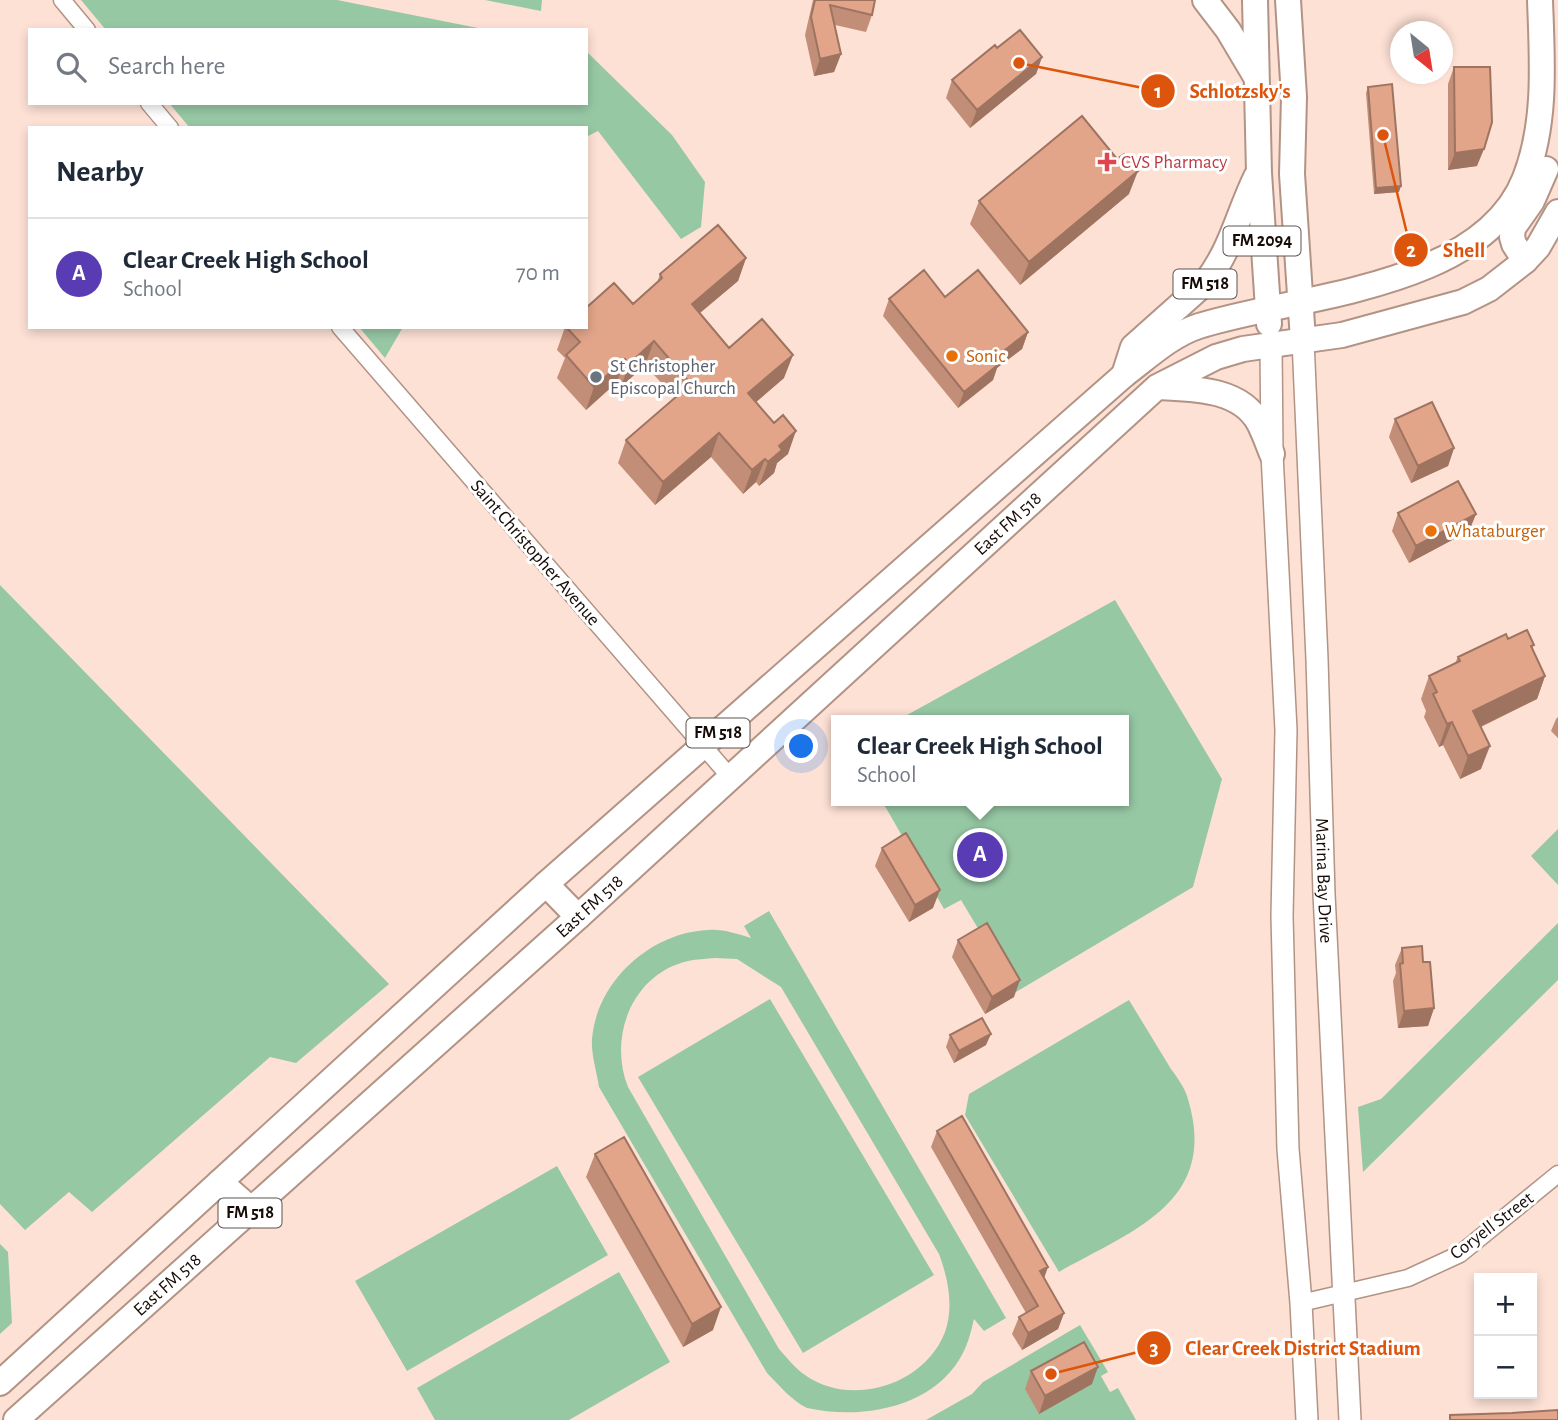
<!DOCTYPE html>
<html lang="en">
<head>
<meta charset="utf-8">
<style>
	body { margin:0; font-family:"Alegreya Sans",sans-serif; background:#f6f6f7; color:#1f2937 }
	.controls { position:absolute; right:21px; bottom:21px; display:grid; overflow:hidden; border-radius:0px; box-shadow:0 4px 10px #0003 }
	.controls button { width:63px; height:63px; display:grid; place-items:center; padding:0; border:0; border-bottom:2px solid #e0e1e3; background:#fff; color:#1f2937; font:35px sans-serif }
	.compass { position:absolute; left:1390px; top:21px; width:63px; height:63px; border-radius:50%; background:#fff; box-shadow:0 4px 10px #0003; rotate:150deg }
	.you { position:absolute; left:802px; top:747px; width:24px; height:24px; margin:-18px; border:5px solid #fff; border-radius:50%; background:#1a73e8; box-shadow:0 0 0 10px #1a73e833 }
	.badge { display:grid; place-items:center; width:46px; height:46px; border-radius:50%; background:#593cb4; color:#fff; font-size:23px; font-weight:700 }
	.pin { position:absolute; translate:-50% -50%; border:4px solid #fff; box-shadow:0 2px 7px #0006 }
	.popup { position:absolute; left:831px; top:715px; width:298px; height:91px; box-sizing:border-box; display:grid; place-content:center; border-radius:0px; background:#fff; filter:drop-shadow(0 2px 5px #0005); font-size:23px; white-space:nowrap; color:#747a83 }
	.popup b { font-size:26px; color:#1f2937 }
	.popup::after { content:''; position:absolute; left:50%; top:100%; margin-left:-14px; border:14px solid transparent; border-top-color:#fff }
	.list { margin:0; padding:0; list-style:none }
	h2 { display:flex; justify-content:space-between; align-items:center; height:91px; margin:0; padding:0 28px; font-size:30px }
	h2 small { font-size:23px; font-weight:400; color:#747a83 }
	.list li { display:grid; grid-template-columns:46px 1fr auto; gap:21px; align-items:center; box-sizing:border-box; height:112px; padding:0 28px; border-top:2px solid #e0e1e3 }
	.list b { display:block; font-size:26px; white-space:nowrap }
	.list p { margin:0; font-size:23px; white-space:nowrap; color:#747a83 }
	.list em { font-size:23px; font-style:normal; color:#747a83 }
	.icon { flex:none; width:38px; height:38px; fill:none; stroke:currentColor; stroke-width:2; stroke-linecap:round; stroke-linejoin:round }
	.map { position:relative; flex:none; width:1558px; height:1420px; overflow:hidden }
	.search { position:absolute; background:#fff; box-shadow:0 4px 10px #0003; left:28px; top:28px; width:560px; height:77px; display:flex; align-items:center; gap:18px; box-sizing:border-box; padding:0 24px; border-radius:0px; color:#747a83; font-size:26px }
	.panel { position:absolute; background:#fff; box-shadow:0 4px 10px #0003; left:28px; top:126px; width:560px; height:203px; border-radius:0px }
	.map>svg:first-child { display:block }
	.green { fill:#97c8a4; fill-rule:evenodd }
	.lines { fill:none; stroke-linecap:round; stroke-linejoin:round }
	.minor-casing { stroke:#b29385; stroke-width:19 }
	.secondary-casing { stroke:#b29385; stroke-width:24 }
	.primary-casing { stroke:#b29385; stroke-width:28 }
	.minor { stroke:#fff; stroke-width:16 }
	.secondary { stroke:#fff; stroke-width:21 }
	.primary { stroke:#fff; stroke-width:24 }
	.wall { fill:#c28e77 }
	.shaded-wall { fill:#9e7461 }
	.building { fill:#e2a58a; stroke:#9e7461; stroke-width:2 }
	.health-dot { fill:#e0444e; stroke:#fff; stroke-width:2.5 }
	.food-dot { fill:#e8710a; stroke:#fff; stroke-width:2.5 }
	.worship-dot { fill:#6b7280; stroke:#fff; stroke-width:2.5 }
	.labels { text-anchor:middle; dominant-baseline:central; stroke-width:6; stroke-linejoin:round; paint-order:stroke }
	.shield { fill:#fff; stroke:#5b5451; stroke-width:2 }
	.shield-label { font-size:18px; font-weight:bold; fill:#150a06 }
	.health-label { font-size:19px; fill:#be3a42; stroke:#fff; text-anchor:start }
	.food-label { font-size:19px; fill:#c56008; stroke:#fff; text-anchor:start }
	.worship-label { font-size:19px; fill:#5b616d; stroke:#fff; text-anchor:start }
	.street-label { font-size:19px; fill:#150a06; stroke:#fff }
	.leader { fill:none; stroke:#dd550c; stroke-width:2.5 }
	.callout-dot { fill:#dd550c; stroke:#fff; stroke-width:2.5 }
	.mark-label { font-size:21px; text-anchor:middle; font-weight:bold; fill:#fff }
	.callout-label { font-size:21px; text-anchor:middle; font-weight:bold; fill:#dd550c; stroke:#fff; stroke-width:6; stroke-linejoin:round; paint-order:stroke }
</style>
</head>
<body>
<div class="map">
<svg width="1558" height="1420" viewBox="0 0 1558 1420">
	<rect width="100%" height="100%" fill="#fde1d5"/>
	<!-- green -->
	<path class="green" d="M81,0H337L488,30H106Z
		M485,0H542L541,11Z
		M586,51L672,135L705,182L701,227L681,239L598,131L586,137V128H190L169,103H586Z
		M359,327H403L385,358Z
		M0,585L389,984L296,1063L270,1057L92,1212L69,1192L25,1230L0,1204Z
		M1115,600L1222,779L1193,887L1016,992L961,900L944,909L882,801H1124V720H898Z
		M1558,829V885L1531,856Z
		M769,911L1006,1318L984,1331L974,1319C971,1332 967,1348 959,1360C929,1408 861,1420 807,1408C792,1401 779,1385 767,1373L599,1087C597,1072 591,1055 592,1039C597,981 651,932 709,930C723,929 737,934 751,938L744,926ZM715,958L737,959L781,987L939,1254C948,1278 954,1307 945,1332C925,1385 851,1408 805,1375C796,1369 787,1358 779,1349L628,1087C608,1037 632,974 688,961C697,959 706,959 715,958Z
		M1558,923V980L1363,1172L1358,1107L1381,1099Z
		M770,999L934,1275L803,1353L638,1077Z
		M1129,1000C1143,1023 1157,1046 1171,1069C1177,1077 1184,1087 1187,1096C1221,1202 1133,1230 1059,1272L965,1115L969,1094Z
		M557,1166L608,1255L407,1371L355,1281Z
		M0,1244L8,1252L12,1323L0,1334Z
		M619,1272L670,1362L569,1420H435L417,1388Z
		M1080,1325L1108,1372L1101,1376L1110,1392L1118,1388L1136,1420H926L972,1394L983,1382Z"/>
	<g class="lines">
		<defs>
			<path id="minor" d="M62,0L87,30
				M149,103L170,128
				M340,327L731,778
				M1301,1303L1408,1278L1460,1254L1558,1174"/>
			<g id="secondary">
				<path id="s1" d="M1303,340L1317,659L1324,894L1350,1420"/>
				<path d="M1271,344L1272,454L1286,730L1282,916L1288,1149L1301,1303L1307,1420"/>
			</g>
			<g id="primary">
				<path d="M1205,0L1228,30L1256,77"/>
				<path d="M1255,0L1259,173L1269,324"/>
				<path d="M1288,0L1294,97L1292,174L1303,340"/>
				<path d="M1525,261L1514,244L1512,237L1513,228L1532,201L1546,169"/>
				<path d="M1124,375L1133,347L1206,282C1232,248 1238,214 1256,177"/>
				<path d="M1158,387C1193,389 1240,388 1259,423C1264,433 1268,444 1272,454"/>
				<path d="M546,884L578,917"/>
				<path d="M220,1182L252,1210"/>
				<path d="M0,1383L546,884L1124,375C1148,357 1171,335 1199,326C1297,295 1482,289 1525,178C1547,122 1542,59 1540,0"/>
				<path id="s2" d="M16,1420L578,917L1157,387L1216,357L1243,349L1342,335L1463,302L1489,289L1525,261L1538,247L1558,212"/>
			</g>
		</defs>
		<!-- minor casing -->
		<use href="#minor" class="minor-casing"/>
		<!-- secondary casing -->
		<use href="#secondary" class="secondary-casing"/>
		<!-- primary casing -->
		<use href="#primary" class="primary-casing"/>
		<!-- minor -->
		<use href="#minor" class="minor"/>
		<!-- secondary -->
		<use href="#secondary" class="secondary"/>
		<!-- primary -->
		<use href="#primary" class="primary"/>
	</g>
	<!-- wall -->
	<path class="wall" d="M813,0H875L872,15L866,32L835,25L841,54L834,72L814,76L805,35Z
		M997,48L1042,57L1036,74L970,128L946,98L952,80Z
		M1454,67L1477,166L1448,170V84Z
		M1368,87L1399,192L1374,194L1366,93Z
		M1129,194L1020,285L970,224L979,201Z
		M746,258L738,281L700,313L729,348L784,378L756,402L788,454L777,463L774,473L759,486L756,482L743,494L711,457L655,505L618,463L626,440L675,398L645,365L621,387L617,382L586,410L557,378L565,358L557,350L565,327H586L633,304L657,283L660,274Z
		M945,297L1028,332L1022,349L997,368L993,380L958,408L883,316L889,299Z
		M1395,419L1454,448L1448,466L1411,483L1389,437Z
		M1398,513L1476,514L1469,531L1409,563L1392,531Z
		M1508,639L1534,645L1532,649L1545,676L1537,699L1481,727V769L1460,779L1443,745L1439,747L1424,717L1426,711L1421,699L1429,676L1455,663L1458,657Z
		M1558,717V738L1551,731L1556,719Z
		M882,848L933,908L909,922L875,866Z
		M958,940L1014,997L985,1014L952,957Z
		M1402,948L1423,962L1434,1008L1428,1026L1398,1028L1393,981L1396,973L1395,965Z
		M950,1035L986,1045L954,1063L946,1047Z
		M937,1131L1044,1278L1064,1313L1058,1329L1022,1350L1012,1334L1019,1317L1026,1313L931,1147Z
		M595,1154L713,1330L683,1347L586,1177Z
		M1031,1371L1092,1384L1039,1414L1025,1389Z"/>
	<!-- shaded-wall -->
	<path class="shaded-wall" d="M841,54L834,72L814,76L820,59Z
		M1042,57L1036,74L970,128L977,110Z
		M1484,149L1477,166L1448,170L1455,153Z
		M1138,171L1129,194L1020,285L1029,262Z
		M1401,186L1399,192L1374,194L1376,188Z
		M746,258L738,281L683,327L692,304Z
		M1028,332L1022,349L997,368L993,380L958,408L964,392L995,358Z
		M654,341L645,365L621,387L629,364Z
		M793,355L784,378L740,416L748,393Z
		M625,359L617,382L586,410L594,387Z
		M796,431L788,454L777,463L774,473L759,486L768,462L779,446Z
		M719,433L711,457L655,505L663,482Z
		M1454,448L1448,466L1411,483L1418,466Z
		M765,459L756,482L743,494L752,470Z
		M1476,514L1469,531L1409,563L1416,546Z
		M1545,676L1537,699L1465,734L1473,711Z
		M1452,722L1443,745L1439,747L1447,724Z
		M1490,746L1481,769L1460,779L1468,756Z
		M940,890L933,908L909,922L915,905Z
		M1020,980L1014,997L985,1014L992,997Z
		M1434,1008L1428,1026L1398,1028L1404,1011Z
		M991,1034L986,1045L954,1063L959,1051Z
		M1048,1267L1042,1284L1040,1271Z
		M721,1307L713,1330L683,1347L692,1324Z
		M1064,1313L1058,1329L1022,1350L1028,1333Z
		M1098,1367L1092,1384L1039,1414L1045,1396Z"/>
	<!-- building -->
	<path class="building" d="M815,0H875L872,15L830,5L841,54L820,59L811,17Z
		M1020,30L1042,57L977,110L952,80L995,45L997,48Z
		M1454,67H1490L1492,122L1484,149L1455,153Z
		M1392,84L1401,186L1376,188L1368,87Z
		M1082,116L1117,159L1124,154L1138,171L1029,262L979,201Z
		M718,225L746,258L692,304L729,348L762,319L793,355L748,393L774,423L783,415L796,431L779,446L782,450L768,462L765,459L752,470L719,433L663,482L626,440L691,384L654,341L629,364L625,359L594,387L566,355L580,342L566,327H586V308L614,283L633,304L662,278L660,274Z
		M924,270L945,297L978,270L1028,332L995,358L999,364L964,392L889,299Z
		M1432,402L1454,448L1418,466L1395,419Z
		M1458,481L1476,514L1416,546L1398,513Z
		M1527,630L1534,645L1531,646L1545,676L1473,711L1490,746L1468,756L1452,722L1447,724L1433,694L1437,692L1429,676L1460,661L1458,657L1506,634L1508,639Z
		M906,833L940,890L915,905L882,848Z
		M987,923L1020,980L992,997L958,940Z
		M1422,946L1423,962H1430L1434,1008L1404,1011L1400,964L1403,963L1402,948Z
		M982,1018L991,1034L959,1051L950,1035Z
		M962,1116L1048,1267L1040,1271L1064,1313L1028,1333L1019,1317L1038,1306L937,1131Z
		M624,1137L721,1307L692,1324L595,1154Z
		M1084,1342L1098,1367L1045,1396L1031,1371Z
		M1558,1410V1420H1450V1415L1512,1413Z"/>
	<!-- markers -->
	<path class="health-dot" d="M1103.5 151.5h7v7h7v7h-7v7h-7v-7h-7v-7h7z"/>
	<g class="food-dot">
		<circle cx="952" cy="356" r="7"/>
		<circle cx="1431" cy="531" r="7"/>
	</g>
	<circle class="worship-dot" cx="596" cy="377" r="7"/>
	<g class="labels">
		<!-- shield labels -->
		<g class="shield">
			<rect x="1223.5" y="226.5" width="77" height="29" rx="5"/>
			<rect x="1173.5" y="269.5" width="63" height="29" rx="5"/>
			<rect x="686.5" y="718.5" width="63" height="29" rx="5"/>
			<rect x="218.5" y="1198.5" width="63" height="29" rx="5"/>
		</g>
		<g class="shield-label">
			<text x="1262" y="241">FM 2094</text>
			<text x="1205" y="284">FM 518</text>
			<text x="718" y="733">FM 518</text>
			<text x="250" y="1213">FM 518</text>
		</g>
		<!-- health labels -->
		<g class="health-label">
			<text x="1121" y="162">CVS Pharmacy</text>
		</g>
		<!-- food labels -->
		<g class="food-label">
			<text x="966" y="356">Sonic</text>
			<text x="1445" y="531">Whataburger</text>
		</g>
		<!-- worship labels -->
		<g class="worship-label">
			<text x="610" y="366">St Christopher<tspan x="610" dy="22">Episcopal Church</tspan></text>
		</g>
		<!-- street labels -->
		<g class="street-label">
			<text stroke="none"><textPath href="#s2" startOffset="1337">East FM 518</textPath></text>
			<text transform="translate(535 553) rotate(49)">Saint Christopher Avenue</text>
			<text stroke="none"><textPath href="#s1" startOffset="541">Marina Bay Drive</textPath></text>
			<text stroke="none"><textPath href="#s2" startOffset="770">East FM 518</textPath></text>
			<text transform="translate(1492 1226) rotate(-37)">Coryell Street</text>
			<text stroke="none"><textPath href="#s2" startOffset="203">East FM 518</textPath></text>
		</g>
	</g>
	<!-- callouts -->
	<path class="leader" d="M1019 63L1158 91M1383 135L1411 250M1051 1374L1154 1348"/>
	<g class="callout-dot">
		<circle cx="1019" cy="63" r="7"/>
		<circle cx="1383" cy="135" r="7"/>
		<circle cx="1051" cy="1374" r="7"/>
		<circle cx="1158" cy="91" r="18"/>
		<circle cx="1411" cy="250" r="18"/>
		<circle cx="1154" cy="1348" r="18"/>
	</g>
	<g class="mark-label">
		<text x="1158" y="98">1</text>
		<text x="1411" y="257">2</text>
		<text x="1154" y="1355">3</text>
	</g>
	<g class="callout-label">
		<text x="1240" y="98">Schlotzsky's</text>
		<text x="1464" y="257">Shell</text>
		<text x="1303" y="1355">Clear Creek District Stadium</text>
	</g>
</svg>
<div class="controls">
<button>+</button>
<button>−</button>
</div>
<svg class="compass" viewBox="-18 -18 36 36"><path d="M0-13l5 13h-10z" fill="#e53935"/><path d="M0 13l5-13h-10z" fill="#747a83"/></svg>
<div class="you"></div>
<div class="pin badge" style="left:980px;top:855px">A</div>
<div class="popup"><b>Clear Creek High School</b>School</div>
<div class="search"><svg class="icon" aria-label="search" viewBox="0 0 24 24"><circle cx="10" cy="10" r="6"/><path d="M15 15l6 6"/></svg>Search here</div>
<section class="panel">
<h2>Nearby<small></small></h2>
<ul class="list">
<li><span class="badge">A</span><div><b>Clear Creek High School</b><p>School</p></div><em>70 m</em></li>
</ul>
</section>
</div>
</body>
</html>
